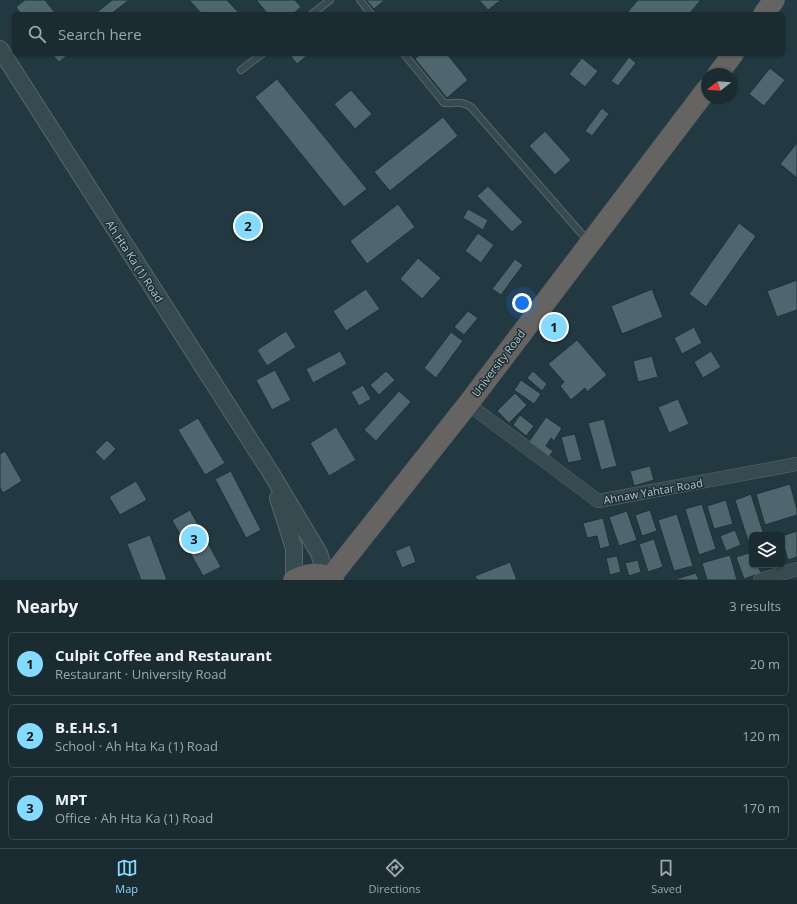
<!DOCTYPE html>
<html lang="en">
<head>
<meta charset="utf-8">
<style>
	body { margin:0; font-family:"Open Sans",sans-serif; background:#27373d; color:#f1f3f6 }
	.controls { position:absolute; right:12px; bottom:12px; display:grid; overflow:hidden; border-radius:6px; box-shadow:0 1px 3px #0004 }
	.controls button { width:36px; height:36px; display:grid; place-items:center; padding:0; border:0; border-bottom:1px solid #38474d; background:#1a2b31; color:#f1f3f6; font:20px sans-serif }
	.compass { position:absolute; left:701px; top:68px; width:36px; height:36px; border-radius:50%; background:#1a2b31; box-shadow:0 1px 3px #0004; rotate:253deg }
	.you { position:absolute; left:522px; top:303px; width:14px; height:14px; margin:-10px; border:3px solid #fff; border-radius:50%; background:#1a73e8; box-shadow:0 0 0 6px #1a73e833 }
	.badge { display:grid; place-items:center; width:26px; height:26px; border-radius:50%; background:#85daff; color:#111; font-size:13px; font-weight:700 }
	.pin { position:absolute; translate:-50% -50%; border:2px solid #fff; box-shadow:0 1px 4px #0006 }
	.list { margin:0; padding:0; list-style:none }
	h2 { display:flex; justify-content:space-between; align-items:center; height:52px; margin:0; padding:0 16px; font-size:17px }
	h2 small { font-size:13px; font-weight:400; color:#9fa7ab }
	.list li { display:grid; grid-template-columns:26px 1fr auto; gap:12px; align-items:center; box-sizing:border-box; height:64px; margin:0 8px 8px; padding:0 8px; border:1px solid #38474d; border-radius:6px }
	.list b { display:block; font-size:15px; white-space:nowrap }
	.list p { margin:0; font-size:13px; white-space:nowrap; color:#9fa7ab }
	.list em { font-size:13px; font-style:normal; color:#9fa7ab }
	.icon { flex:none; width:22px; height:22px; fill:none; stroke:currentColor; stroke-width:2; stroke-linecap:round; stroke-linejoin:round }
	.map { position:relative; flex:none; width:797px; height:580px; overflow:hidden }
	.search { position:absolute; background:#1a2b31; box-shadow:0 1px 3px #0004; left:12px; right:12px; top:12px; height:44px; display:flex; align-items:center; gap:10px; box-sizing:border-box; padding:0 14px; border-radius:6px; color:#9fa7ab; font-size:15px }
	.sheet { height:268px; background:#1a2b31 }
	nav { display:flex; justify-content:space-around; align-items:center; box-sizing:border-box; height:56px; border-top:1px solid #38474d; background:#1a2b31; font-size:11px; color:#9fa7ab }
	nav a { display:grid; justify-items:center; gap:2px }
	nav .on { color:#85daff }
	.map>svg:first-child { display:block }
	.building { fill:#4e666e; stroke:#1e3138 }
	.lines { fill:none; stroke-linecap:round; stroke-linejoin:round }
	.service-casing { stroke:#55676e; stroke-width:8 }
	.minor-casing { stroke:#55676e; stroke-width:14 }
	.tertiary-casing { stroke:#55676e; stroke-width:18 }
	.trunk-casing { stroke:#42545b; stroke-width:22 }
	.service { stroke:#374a50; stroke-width:6 }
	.minor { stroke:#374a50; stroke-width:13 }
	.tertiary { stroke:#374a50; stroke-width:16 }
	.trunk { stroke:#666462; stroke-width:21 }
	.labels { text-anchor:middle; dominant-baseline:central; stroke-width:3; stroke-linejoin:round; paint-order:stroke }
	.street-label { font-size:11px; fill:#b4c4cb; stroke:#1c2f36 }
</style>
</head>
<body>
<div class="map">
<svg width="797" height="580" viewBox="0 0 797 580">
	<rect width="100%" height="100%" fill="#233941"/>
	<!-- building -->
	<path class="building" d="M25,0H45L56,14H21L16,7Z
		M112,0H129L111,14H95Z
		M189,0H227L240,14H202Z
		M256,0H295L301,7L293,14H268Z
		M366,0H385L374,9Z
		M479,0H501L488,10Z
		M638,0H701L689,14H626Z
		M52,54H69L59,62Z
		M289,54H309L297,64Z
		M420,54H447L468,80L447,98L415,59Z
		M629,57L636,63L618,86L611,81Z
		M582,58L598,71L585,87L569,74Z
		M770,68L785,80L764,106L749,94Z
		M277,79L367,189L344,207L255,97Z
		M351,90L372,114L355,129L334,104Z
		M602,108L609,114L592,136L585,131Z
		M443,117L458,136L390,191L374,172Z
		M545,131L571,160L555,175L529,146Z
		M797,143V178L780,164Z
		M488,186L523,222L512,232L477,196Z
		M398,204L415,227L367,264L350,241Z
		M468,209L488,220L483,230L463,218Z
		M739,223L756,236L706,307L689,294Z
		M478,233L494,245L481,263L465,251Z
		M418,258L441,278L422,299L400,279Z
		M515,259L523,265L501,295L492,289Z
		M797,280V310L777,317L767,291Z
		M366,289L380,309L346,331L333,311Z
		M652,289L663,317L622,334L611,306Z
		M468,311L478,318L464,335L454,327Z
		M694,327L702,343L682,354L674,338Z
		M286,331L296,347L267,366L257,350Z
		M451,332L463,341L436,378L424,368Z
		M577,340L607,375L587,392L585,388L571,400L560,386L564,382L548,364Z
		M340,351L347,364L313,383L306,369Z
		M711,351L721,367L703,378L694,362Z
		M652,356L658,377L638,382L633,361Z
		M275,370L291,400L272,410L256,380Z
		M386,371L395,380L379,395L370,385Z
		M533,371L547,384L542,391L527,378Z
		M521,380L541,394L534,404L514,390Z
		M363,385L371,399L359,406L351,392Z
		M399,391L411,402L376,441L364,430Z
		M515,393L527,405L509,423L497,411Z
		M678,399L689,424L669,433L658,407Z
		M520,415L534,426L526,436L513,425Z
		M546,417L562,428L554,441L551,438L546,446L553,451L549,457L528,443Z
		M198,418L225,463L205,475L178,430Z
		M604,419L617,466L601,470L588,423Z
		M336,427L356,460L329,476L310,443Z
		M575,434L582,460L568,463L561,437Z
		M107,440L116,449L104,461L95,452Z
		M5,451L22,481L3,493L0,488V454Z
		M650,466L654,480L634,486L630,471Z
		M231,471L261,530L246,538L215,479Z
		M136,481L147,500L120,515L109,497Z
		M790,484L797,509V515L765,525L756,494Z
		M751,494L764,535H752V540L748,541L735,500Z
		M726,500L733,524L714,529L707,506Z
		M702,504L716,549L699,555L685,509Z
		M190,510L221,567L203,576L172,520Z
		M650,510L657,531L642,536L635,515Z
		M627,511L637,540L619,546L609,517Z
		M677,514L693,566L674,571L658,520Z
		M603,518L610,546L600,549L597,536L587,538L583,523Z
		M735,530L741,545L726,551L720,536Z
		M797,531V557L788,560L782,540V536Z
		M150,535L167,580H141L127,544Z
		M654,539L663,567L648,572L639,544Z
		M410,545L416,562L402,568L395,551Z
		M752,552V565H758L761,573L744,579L736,557Z
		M730,555L737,580H707L702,563Z
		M617,556L621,572L610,575L606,558Z
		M638,560L641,572L629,576L625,563Z
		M510,562L517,580H477L475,576Z
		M764,565H776L766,569Z
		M696,573L699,580H676V579Z"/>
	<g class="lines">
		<defs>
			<path id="service" d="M360,0L371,14
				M312,14L330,0
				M404,54L444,103C456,104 459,100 471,107L587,240
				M241,70L262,54"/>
			<path id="minor" d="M468,404L598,501L797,464
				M760,580L797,569"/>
			<path id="tertiary" d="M0,49L271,473L319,553L326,576
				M278,498L294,548V580"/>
			<path id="trunk" d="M764,14L774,0
				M718,74L733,54
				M330,578L468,404L707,89
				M294,580C306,574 321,571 333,580"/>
		</defs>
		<!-- service casing -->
		<use href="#service" class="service-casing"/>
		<!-- minor casing -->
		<use href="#minor" class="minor-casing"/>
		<!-- tertiary casing -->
		<use href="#tertiary" class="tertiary-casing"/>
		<!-- trunk casing -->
		<use href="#trunk" class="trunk-casing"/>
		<!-- service -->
		<use href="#service" class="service"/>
		<!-- minor -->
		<use href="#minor" class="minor"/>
		<!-- tertiary -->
		<use href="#tertiary" class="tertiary"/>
		<!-- trunk -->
		<use href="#trunk" class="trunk"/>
	</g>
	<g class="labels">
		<!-- street labels -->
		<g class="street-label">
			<text transform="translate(135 261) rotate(57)">Ah Hta Ka (1) Road</text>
			<text transform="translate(498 363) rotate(-53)">University Road</text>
			<text transform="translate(653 491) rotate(-10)">Ahnaw Yahtar Road</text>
		</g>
	</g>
</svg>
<div class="controls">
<button><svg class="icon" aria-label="layers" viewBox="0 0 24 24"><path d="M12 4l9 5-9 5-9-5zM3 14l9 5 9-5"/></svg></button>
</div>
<svg class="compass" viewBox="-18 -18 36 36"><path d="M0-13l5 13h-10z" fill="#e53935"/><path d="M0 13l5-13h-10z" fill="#9fa7ab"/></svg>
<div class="you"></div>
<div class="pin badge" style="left:554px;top:327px">1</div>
<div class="pin badge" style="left:248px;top:226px">2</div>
<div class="pin badge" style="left:194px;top:539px">3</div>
<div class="search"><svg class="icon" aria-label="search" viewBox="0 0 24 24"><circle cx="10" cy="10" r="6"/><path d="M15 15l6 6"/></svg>Search here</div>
</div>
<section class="sheet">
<h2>Nearby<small>3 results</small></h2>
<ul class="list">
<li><span class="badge">1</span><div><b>Culpit Coffee and Restaurant</b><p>Restaurant · University Road</p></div><em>20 m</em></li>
<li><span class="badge">2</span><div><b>B.E.H.S.1</b><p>School · Ah Hta Ka (1) Road</p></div><em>120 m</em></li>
<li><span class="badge">3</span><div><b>MPT</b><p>Office · Ah Hta Ka (1) Road</p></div><em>170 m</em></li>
</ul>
</section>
<nav>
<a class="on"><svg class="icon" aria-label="map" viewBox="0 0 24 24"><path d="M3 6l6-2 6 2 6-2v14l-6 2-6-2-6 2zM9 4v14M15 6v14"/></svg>Map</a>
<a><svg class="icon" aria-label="directions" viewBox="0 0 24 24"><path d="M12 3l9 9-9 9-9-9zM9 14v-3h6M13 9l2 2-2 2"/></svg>Directions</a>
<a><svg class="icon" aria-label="saved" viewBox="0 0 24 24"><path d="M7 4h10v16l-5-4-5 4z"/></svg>Saved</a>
</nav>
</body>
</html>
